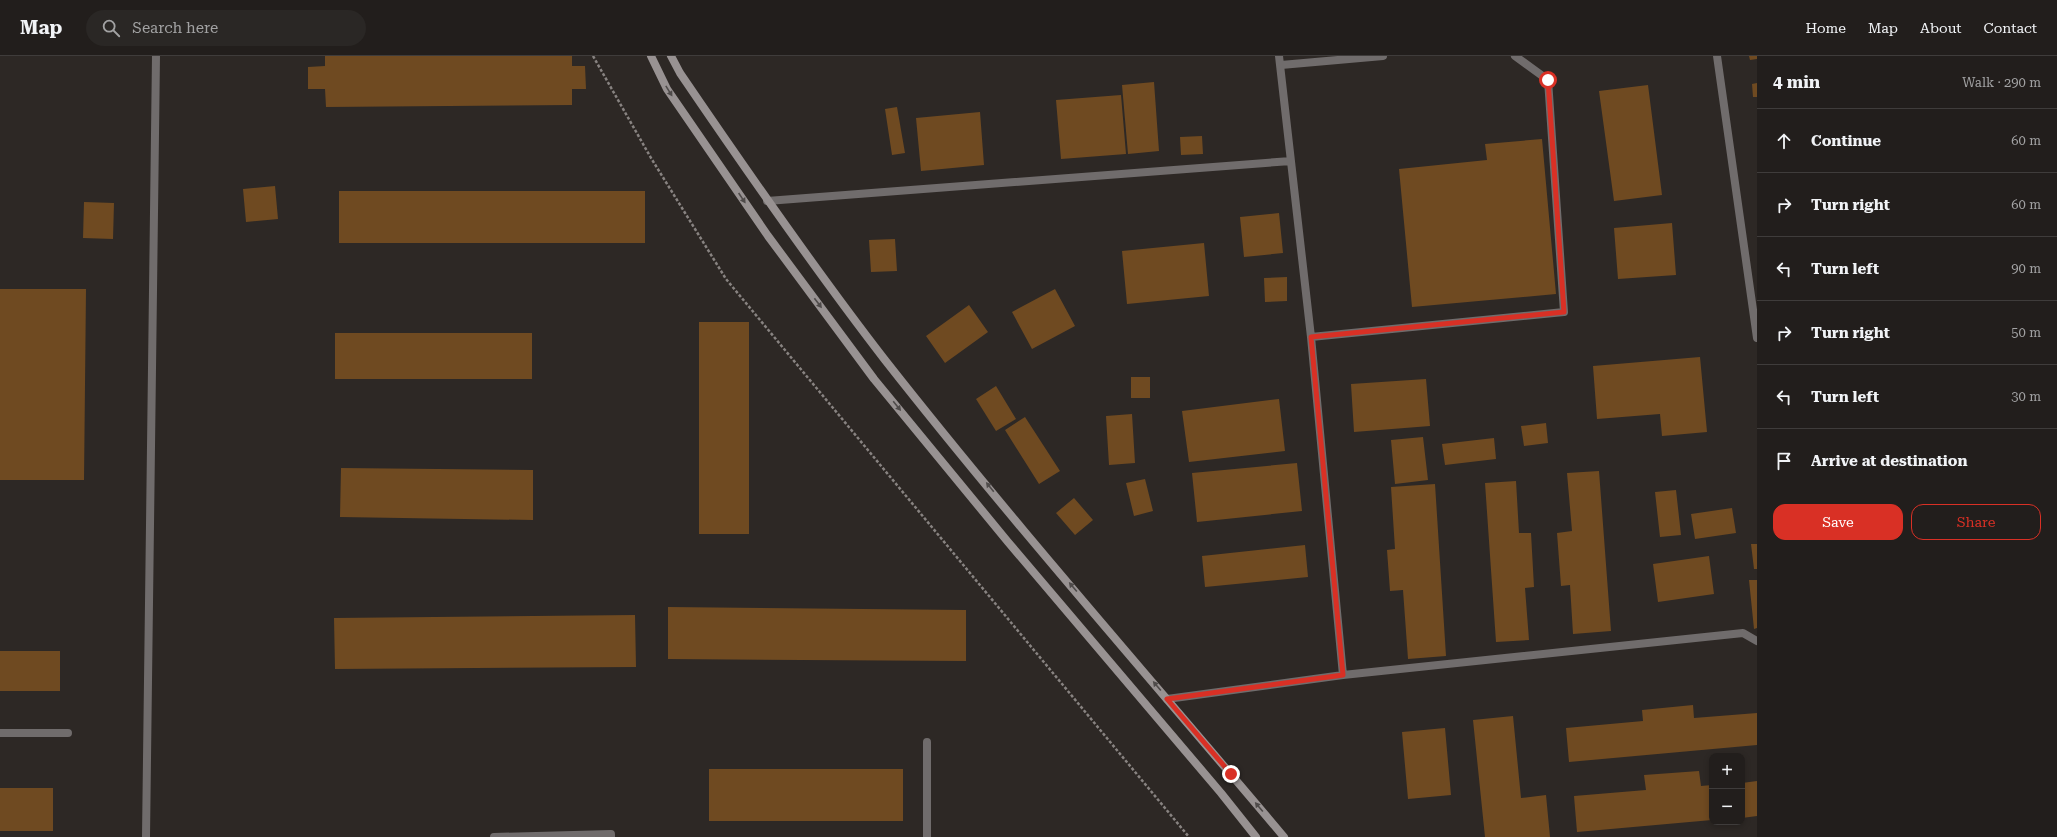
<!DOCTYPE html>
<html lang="en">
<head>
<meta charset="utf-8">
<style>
	body { margin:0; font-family:"Roboto Serif",serif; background:#2a2725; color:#f1f3f6 }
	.controls { position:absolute; right:12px; bottom:12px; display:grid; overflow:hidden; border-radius:8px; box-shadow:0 2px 6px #0003 }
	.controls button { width:36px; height:36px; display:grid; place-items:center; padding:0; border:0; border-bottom:1px solid #3f3c3b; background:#221e1c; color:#f1f3f6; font:20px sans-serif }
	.stop { position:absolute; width:12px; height:12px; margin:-9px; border:3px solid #d93025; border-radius:50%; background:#fff }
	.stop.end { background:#d93025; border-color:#fff; box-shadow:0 1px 4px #0008 }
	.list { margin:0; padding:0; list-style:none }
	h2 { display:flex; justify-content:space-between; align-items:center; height:52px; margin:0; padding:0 16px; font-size:17px }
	h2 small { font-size:13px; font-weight:400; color:#a2a2a3 }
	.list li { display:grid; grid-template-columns:26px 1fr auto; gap:12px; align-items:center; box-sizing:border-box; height:64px; padding:0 16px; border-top:1px solid #3f3c3b }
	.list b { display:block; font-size:15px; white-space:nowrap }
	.list em { font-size:13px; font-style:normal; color:#a2a2a3 }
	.actions { display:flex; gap:8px; padding:12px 16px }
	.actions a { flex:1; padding:9px 0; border:1px solid #d93025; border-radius:12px; text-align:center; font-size:14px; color:#d93025 }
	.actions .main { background:#d93025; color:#fff }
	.icon { flex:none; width:22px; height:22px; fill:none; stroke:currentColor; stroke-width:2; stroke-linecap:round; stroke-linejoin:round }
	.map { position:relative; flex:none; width:1757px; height:781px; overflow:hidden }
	header { display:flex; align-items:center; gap:24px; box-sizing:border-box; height:56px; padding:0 20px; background:#221e1c; border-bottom:1px solid #3f3c3b }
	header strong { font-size:19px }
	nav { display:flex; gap:22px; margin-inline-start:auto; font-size:14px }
	.search { width:280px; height:36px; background:#2a2725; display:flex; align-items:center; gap:10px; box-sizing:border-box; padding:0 14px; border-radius:22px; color:#a2a2a3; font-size:15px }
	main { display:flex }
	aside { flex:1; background:#221e1c }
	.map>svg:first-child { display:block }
	.building { fill:#6f4a21 }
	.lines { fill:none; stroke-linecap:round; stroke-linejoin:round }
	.path { stroke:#888381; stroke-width:2.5; stroke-dasharray:3 2; stroke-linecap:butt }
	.lane { stroke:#706c6c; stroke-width:8 }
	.street { stroke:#706c6c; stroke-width:8 }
	.secondary { stroke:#989292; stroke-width:8 }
	.oneway { fill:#4f4b4a }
	.route { stroke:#d93025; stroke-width:5 }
</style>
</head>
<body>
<header>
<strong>Map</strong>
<div class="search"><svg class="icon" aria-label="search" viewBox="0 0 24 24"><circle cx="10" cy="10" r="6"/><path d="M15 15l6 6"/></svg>Search here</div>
<nav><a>Home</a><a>Map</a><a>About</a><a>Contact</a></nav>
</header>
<main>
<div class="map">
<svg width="1757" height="781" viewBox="0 0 1757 781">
	<rect width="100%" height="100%" fill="#2d2825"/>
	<!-- building -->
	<path class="building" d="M325,0H572V10H585L586,33H572V49L326,51L325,33H308V11L325,10Z
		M1749,0H1757V3L1750,4Z
		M1154,26L1159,95L1128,98L1122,29Z
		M1757,27V41H1753L1752,28Z
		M1648,29L1662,139L1614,145L1599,35Z
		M1121,39L1126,98L1061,103L1056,44Z
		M897,51L905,97L892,99L885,53Z
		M980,56L984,109L921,115L916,62Z
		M1202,80L1203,98L1181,99L1180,81Z
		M1542,83L1556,238L1412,251L1399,113L1487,104L1485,88Z
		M275,130L278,163L246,166L243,133Z
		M339,135H645V187H339Z
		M84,146L114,147L113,183L83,182Z
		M1279,157L1283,197L1244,201L1240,161Z
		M1672,167L1676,219L1618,223L1614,172Z
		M895,183L897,215L871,216L869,184Z
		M1204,187L1209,240L1127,248L1122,195Z
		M1287,221V245L1265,246L1264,222Z
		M0,233H86L84,424H0Z
		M1055,233L1075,270L1032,293L1012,256Z
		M969,249L988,276L945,307L926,280Z
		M699,266H749V478H699Z
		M335,277H532V323H335Z
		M1700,301L1707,376L1662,380L1660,358L1597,363L1593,310Z
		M1131,321H1150V342H1131Z
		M1426,323L1430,370L1354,376L1351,328Z
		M996,330L1016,363L996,375L976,343Z
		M1279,343L1285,395L1189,406L1182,355Z
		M1132,358L1135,407L1109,409L1106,360Z
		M1025,361L1060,415L1039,428L1005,374Z
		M1546,367L1548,387L1524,390L1521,370Z
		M1423,381L1428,424L1395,428L1391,384Z
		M1494,382L1496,403L1445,409L1442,388Z
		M1297,407L1302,455L1197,466L1192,417Z
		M341,412L533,414V464L340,461Z
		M1599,415L1611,575L1573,578L1570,529L1561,530L1557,477L1572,475L1567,417Z
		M1145,423L1153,455L1134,460L1126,427Z
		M1516,425L1519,477H1531L1534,531L1525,532L1529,584L1496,586L1485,427Z
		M1435,428L1446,600L1408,603L1403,534L1390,535L1387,494L1395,493L1391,431Z
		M1676,434L1681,479L1660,481L1655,436Z
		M1074,442L1093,464L1075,479L1056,457Z
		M1732,452L1736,477L1695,483L1691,458Z
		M1751,488H1757V513H1754Z
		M1305,489L1308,521L1205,531L1202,500Z
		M1709,500L1714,538L1658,546L1653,508Z
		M1749,524H1757V572L1754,573Z
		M668,551L966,554V605L668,603Z
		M635,559L636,611L335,613L334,562Z
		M0,595H60V635H0Z
		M1693,649L1694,662L1757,657V689L1569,706L1566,672L1643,665L1642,654Z
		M1513,660L1521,742L1546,739L1550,781H1485L1473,664Z
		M1445,672L1451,739L1408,743L1402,676Z
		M709,713H903V765H709Z
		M1699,715L1701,730L1712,729V764L1577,776L1574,740L1646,734L1644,719Z
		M1757,725V760L1742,762V727Z
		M0,732H53V775H0Z"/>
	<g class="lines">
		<!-- path -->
		<path class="path" d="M593,0L651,102L726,223L1189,781"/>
		<!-- lane -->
		<path class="lane" d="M1279,0L1311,281L1343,619
			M1281,9L1383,0
			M767,145L1291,105
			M1311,281L1564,256L1548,24L1515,0
			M1167,643L1343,619L1743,577L1757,585
			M0,677H68"/>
		<!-- street -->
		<path class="street" d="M1717,0L1757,282
			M146,781L156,0
			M494,781L611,778V781
			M927,781V686"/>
		<!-- secondary -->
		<path class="secondary" d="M651,0L667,33L768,180L874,323L1008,486L1221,737L1256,781
			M671,0L680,17C746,114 813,211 885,304C1013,467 1151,623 1284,781"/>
	</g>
	<!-- one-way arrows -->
	<defs><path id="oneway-solid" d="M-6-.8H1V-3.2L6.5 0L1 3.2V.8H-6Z"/></defs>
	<g class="oneway">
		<use href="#oneway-solid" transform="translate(669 35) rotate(58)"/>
		<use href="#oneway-solid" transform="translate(742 142) rotate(56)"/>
		<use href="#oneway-solid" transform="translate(818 247) rotate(53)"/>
		<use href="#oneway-solid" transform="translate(897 350) rotate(51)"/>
		<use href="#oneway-solid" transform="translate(990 431) rotate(-129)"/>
		<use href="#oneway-solid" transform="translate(1073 531) rotate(-130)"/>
		<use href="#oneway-solid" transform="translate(1157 630) rotate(-130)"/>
		<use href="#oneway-solid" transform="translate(1259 751) rotate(-130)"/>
	</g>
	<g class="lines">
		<!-- route -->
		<path class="route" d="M1231,718L1167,643L1343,619L1311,281L1564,256L1548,24"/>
	</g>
</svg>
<div class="controls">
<button>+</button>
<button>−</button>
</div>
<div class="stop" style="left:1548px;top:24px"></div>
<div class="stop end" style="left:1231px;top:718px"></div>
</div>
<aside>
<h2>4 min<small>Walk · 290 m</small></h2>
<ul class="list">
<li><svg class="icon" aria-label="ahead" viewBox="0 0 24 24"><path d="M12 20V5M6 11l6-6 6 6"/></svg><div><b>Continue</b></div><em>60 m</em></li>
<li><svg class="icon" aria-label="right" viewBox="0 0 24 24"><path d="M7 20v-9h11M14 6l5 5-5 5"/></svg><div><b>Turn right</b></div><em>60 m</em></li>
<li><svg class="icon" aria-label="left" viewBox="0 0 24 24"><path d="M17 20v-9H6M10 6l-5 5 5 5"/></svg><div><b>Turn left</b></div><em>90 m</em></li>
<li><svg class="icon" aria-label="right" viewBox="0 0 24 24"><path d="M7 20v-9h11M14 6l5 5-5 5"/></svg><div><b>Turn right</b></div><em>50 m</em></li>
<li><svg class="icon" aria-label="left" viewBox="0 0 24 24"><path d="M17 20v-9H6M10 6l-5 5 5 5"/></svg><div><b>Turn left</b></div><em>30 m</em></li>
<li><svg class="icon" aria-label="arrive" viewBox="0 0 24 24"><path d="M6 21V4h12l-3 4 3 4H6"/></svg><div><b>Arrive at destination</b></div></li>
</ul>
<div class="actions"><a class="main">Save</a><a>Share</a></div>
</aside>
</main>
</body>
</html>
